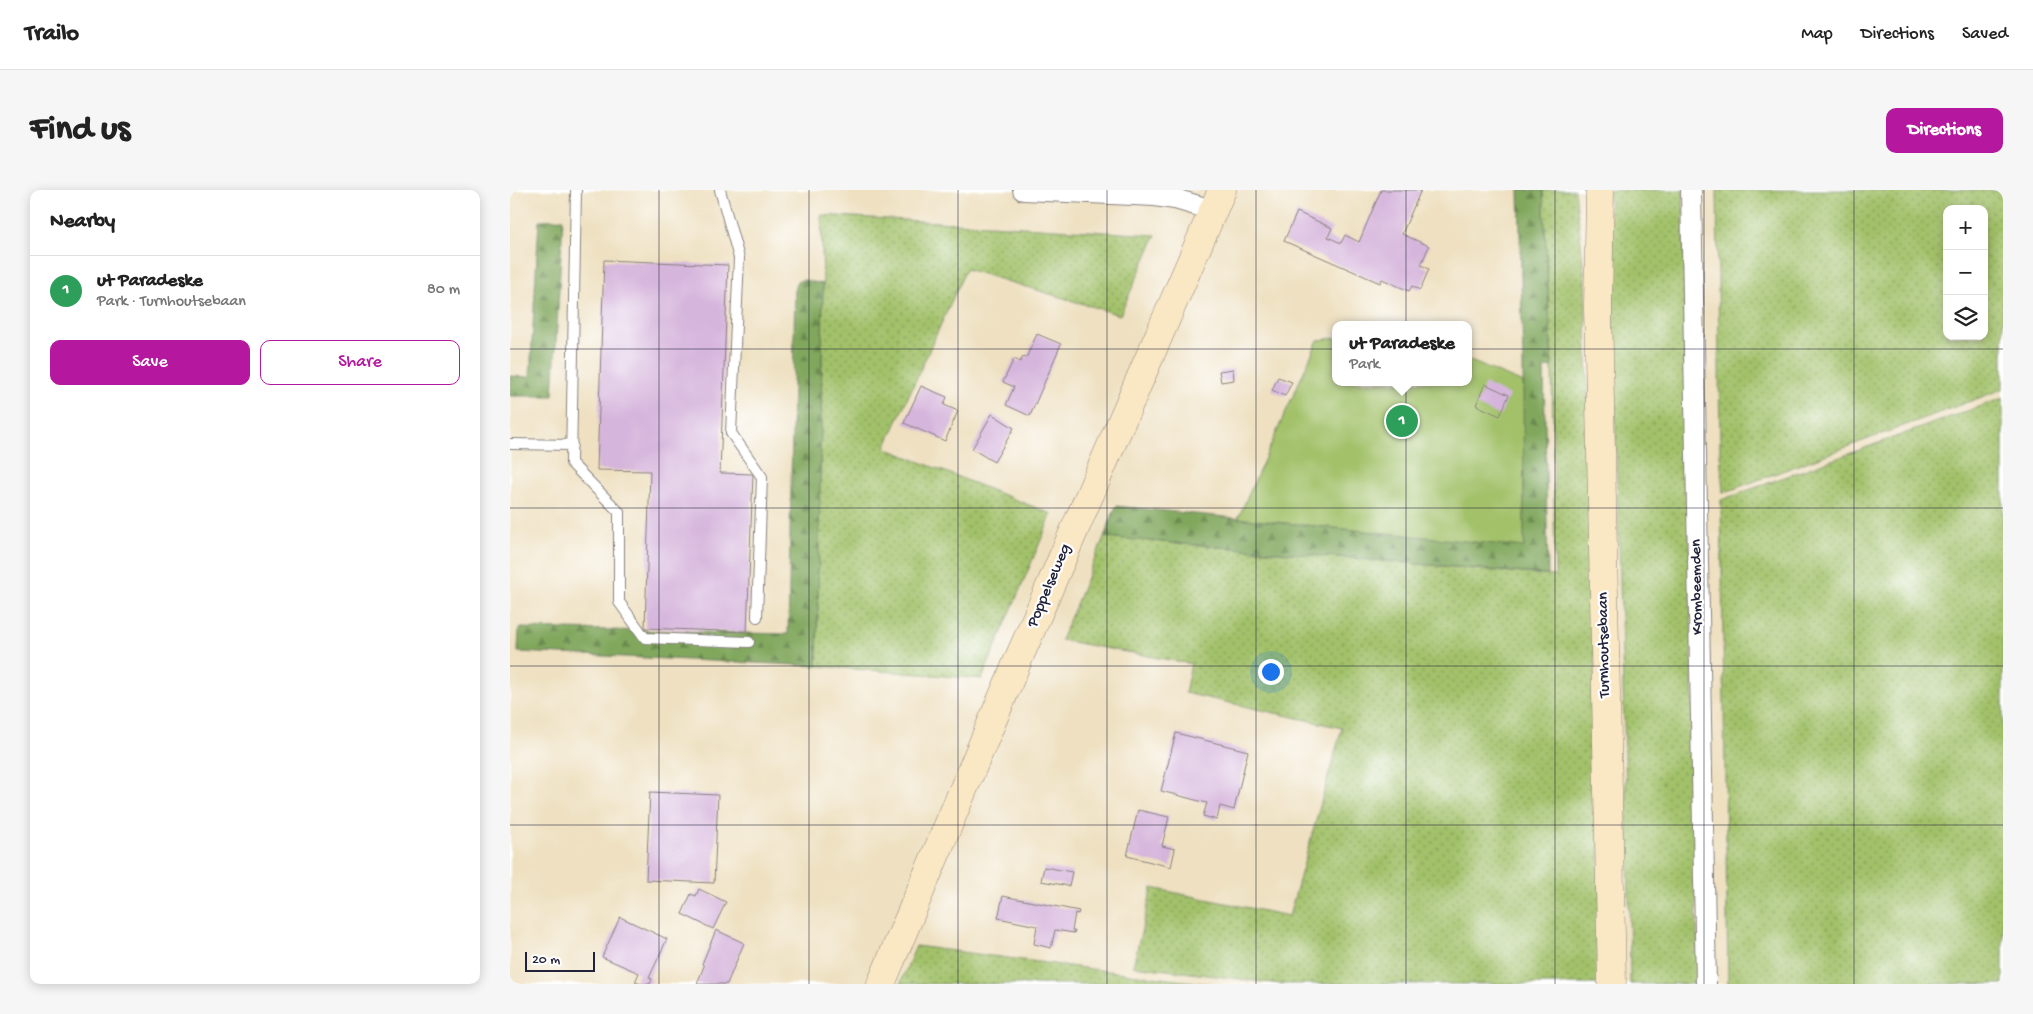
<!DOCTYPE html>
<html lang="en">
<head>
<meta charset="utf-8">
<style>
	body { margin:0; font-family:"Gochi Hand",sans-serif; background:#f6f6f6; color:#222 }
	.controls { position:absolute; right:15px; top:15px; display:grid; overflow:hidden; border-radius:10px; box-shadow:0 2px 12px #0003 }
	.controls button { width:45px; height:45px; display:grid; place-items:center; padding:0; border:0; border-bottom:1px solid #e0e0e0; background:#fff; color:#222; font:25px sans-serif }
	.scale { position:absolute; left:15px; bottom:12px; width:70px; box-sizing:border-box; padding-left:5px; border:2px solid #22223b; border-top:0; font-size:14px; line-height:18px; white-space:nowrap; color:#22223b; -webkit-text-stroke:4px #fff; paint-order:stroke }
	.you { position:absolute; left:760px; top:481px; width:18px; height:18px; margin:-12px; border:4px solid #fff; border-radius:50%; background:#1a73e8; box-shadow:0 0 0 8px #1a73e833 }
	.badge { display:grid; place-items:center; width:32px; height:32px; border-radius:50%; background:#b5179e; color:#fff; font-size:16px; font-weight:700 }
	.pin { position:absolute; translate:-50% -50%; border:2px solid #fff; box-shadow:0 1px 5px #0006 }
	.popup { position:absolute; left:822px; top:131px; width:140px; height:65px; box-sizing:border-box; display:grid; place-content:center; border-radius:10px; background:#fff; filter:drop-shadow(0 1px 4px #0005); font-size:16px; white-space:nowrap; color:#767676 }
	.popup b { font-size:19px; color:#222 }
	.popup::after { content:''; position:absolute; left:50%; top:100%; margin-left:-10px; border:10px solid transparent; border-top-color:#fff }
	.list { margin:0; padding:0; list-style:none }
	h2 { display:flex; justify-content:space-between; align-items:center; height:65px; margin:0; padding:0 20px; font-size:21px }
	h2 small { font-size:16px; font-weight:400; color:#767676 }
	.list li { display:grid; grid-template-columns:32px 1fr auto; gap:15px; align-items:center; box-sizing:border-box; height:70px; padding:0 20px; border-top:1px solid #e0e0e0 }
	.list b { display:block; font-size:19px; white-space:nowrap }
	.list p { margin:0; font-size:16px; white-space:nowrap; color:#767676 }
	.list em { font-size:16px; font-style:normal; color:#767676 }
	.actions { display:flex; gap:10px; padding:15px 20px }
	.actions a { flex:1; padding:11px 0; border:1px solid #b5179e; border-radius:10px; text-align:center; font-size:18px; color:#b5179e }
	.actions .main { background:#b5179e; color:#fff }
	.icon { flex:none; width:28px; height:28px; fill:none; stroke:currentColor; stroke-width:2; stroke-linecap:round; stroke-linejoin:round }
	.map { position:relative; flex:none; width:1493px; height:794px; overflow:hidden; border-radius:10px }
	header { display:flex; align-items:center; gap:30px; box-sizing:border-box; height:70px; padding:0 25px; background:#fff; border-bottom:1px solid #e0e0e0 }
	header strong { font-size:24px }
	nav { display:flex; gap:28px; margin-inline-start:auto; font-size:18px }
	.intro { display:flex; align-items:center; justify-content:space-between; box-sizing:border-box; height:120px; padding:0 30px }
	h1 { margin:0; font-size:35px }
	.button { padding:12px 22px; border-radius:10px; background:#b5179e; color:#fff; font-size:18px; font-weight:700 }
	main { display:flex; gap:30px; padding:0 30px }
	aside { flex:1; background:#fff; border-radius:10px; box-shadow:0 2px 12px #0003 }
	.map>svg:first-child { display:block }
	.grass { fill:url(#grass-dots); stroke:#627252; fill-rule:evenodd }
	.forest { fill:url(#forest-firs); stroke:#52644c }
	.park { fill:#a2c169; stroke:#627252 }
	.building { fill:#d6b5dc }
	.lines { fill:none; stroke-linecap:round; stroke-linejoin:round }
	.lane-casing { stroke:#88817e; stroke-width:12 }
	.street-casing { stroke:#88817e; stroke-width:22 }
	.secondary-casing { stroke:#88817e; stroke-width:29 }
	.lane { stroke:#fff; stroke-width:10 }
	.street { stroke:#fff; stroke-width:20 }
	.secondary { stroke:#fae7c3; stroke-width:28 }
	.grid { fill:none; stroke:#22223b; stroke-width:1; stroke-opacity:0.55 }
	.labels { text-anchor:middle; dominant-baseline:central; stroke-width:4.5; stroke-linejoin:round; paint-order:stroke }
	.street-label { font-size:16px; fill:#22223b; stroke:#fff }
</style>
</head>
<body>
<header>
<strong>Trailo</strong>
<nav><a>Map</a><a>Directions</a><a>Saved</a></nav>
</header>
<div class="intro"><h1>Find us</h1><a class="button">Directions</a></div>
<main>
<aside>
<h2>Nearby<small></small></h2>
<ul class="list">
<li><span class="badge" style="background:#2e9e5b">1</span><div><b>ut Paradeske</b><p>Park · Turnhoutsebaan</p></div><em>80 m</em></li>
</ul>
<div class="actions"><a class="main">Save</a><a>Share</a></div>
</aside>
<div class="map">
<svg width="1493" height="794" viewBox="0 0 1493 794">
	<defs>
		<pattern id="grass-dots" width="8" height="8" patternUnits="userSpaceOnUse" patternTransform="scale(1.25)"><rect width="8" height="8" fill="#a2c169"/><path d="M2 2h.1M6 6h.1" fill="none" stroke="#849c58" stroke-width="1.8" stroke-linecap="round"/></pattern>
		<pattern id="forest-firs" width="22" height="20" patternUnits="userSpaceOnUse" patternTransform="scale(1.25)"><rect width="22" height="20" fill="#81a75d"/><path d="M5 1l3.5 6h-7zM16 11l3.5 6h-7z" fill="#69884e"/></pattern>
	</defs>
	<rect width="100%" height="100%" fill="#fff"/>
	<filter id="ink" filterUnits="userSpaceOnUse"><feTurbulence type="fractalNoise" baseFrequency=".02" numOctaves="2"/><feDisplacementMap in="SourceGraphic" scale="10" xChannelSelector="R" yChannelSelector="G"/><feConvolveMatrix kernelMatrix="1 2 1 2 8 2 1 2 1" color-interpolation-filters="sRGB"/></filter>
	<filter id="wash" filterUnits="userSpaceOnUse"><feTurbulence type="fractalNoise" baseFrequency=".0096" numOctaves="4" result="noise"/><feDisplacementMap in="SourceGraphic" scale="20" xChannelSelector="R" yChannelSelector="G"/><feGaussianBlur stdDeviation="1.12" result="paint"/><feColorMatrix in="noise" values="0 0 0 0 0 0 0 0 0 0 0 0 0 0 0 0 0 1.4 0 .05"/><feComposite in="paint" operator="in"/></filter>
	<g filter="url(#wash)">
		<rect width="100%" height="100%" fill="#eee0c0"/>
		<!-- grass -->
		<path class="grass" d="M1033,0H1065L1075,89L1093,794H771L623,776L642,698L779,726L832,538L675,503L681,474L551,450L594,347L1045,386L1042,177Z
			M1099,0H1173L1188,794H1120L1119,710Z
			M1207,0H1493V199L1213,303L1210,264ZM1437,19H1474V146H1437Z
			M311,25L646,45L610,125L456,79L375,258L542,324L472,489L307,476L313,94Z
			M1493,208V794H1218L1211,310Z
			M406,756L697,794H390Z"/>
		<!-- forest -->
		<path class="forest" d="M1009,0H1033L1042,177L1034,178L1038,385L594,347L606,316L1014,357L1013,175Z
			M53,29L43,206H0V186L20,187L29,30Z
			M294,90L313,94L307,476L8,462L9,438L278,444L285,96L287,91Z"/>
		<!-- park -->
		<path class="park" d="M826,148V192H958V170L1013,193L1014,357L728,328L808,150Z"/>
		<g id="blocks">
			<!-- building -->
			<path class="building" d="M871,0H911L892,44L919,56L911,75L919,79L910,100L902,96L899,101L872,89L870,93L774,51L787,22L822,38L818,47L831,53L835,45L849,52Z
				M94,70L218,75L210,283L243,284L237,442L135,438L140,281L87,280Z
				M527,144L551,154L520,226L496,215L504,197L493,192L504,169L510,172L513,167L516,168Z
				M723,179L724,190L711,192L709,181Z
				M768,187L782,192L775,206L762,200Z
				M975,194L999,205L990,226L966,215Z
				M411,196L437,207L434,215L448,221L435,251L394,233Z
				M482,224L504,238L484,272L462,259Z
				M666,543L738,561L724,620L710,616L707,630L693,626L697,613L651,601Z
				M140,602L208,605L204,693L136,690Z
				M628,620L659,627L652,656L665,659L661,677L617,666Z
				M534,677L562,682L559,696L531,691Z
				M189,699L216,712L203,739L172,724L181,704L186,706Z
				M493,706L569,721L568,724L565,723L562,741H565L564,743L545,740L541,758L524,754L527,736L488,728Z
				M110,727L157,749L139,788L142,789L140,794H131L125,792L129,783L92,767Z
				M206,740L234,753L217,794H187L194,776L192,774Z"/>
		</g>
	</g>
	<g filter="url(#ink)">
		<use href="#blocks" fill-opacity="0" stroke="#88817e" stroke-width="1"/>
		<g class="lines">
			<defs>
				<path id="lane" d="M66,0L61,273L109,322V412L135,448L239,452
					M210,0L229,68L221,243L252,287L247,427
					M0,254L62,255"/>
				<path id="street" d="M513,0L645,6L665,9L702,20
					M1181,0L1196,794"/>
				<path id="secondary" d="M1090,0L1088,117L1102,794
					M371,794L511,463L712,0"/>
			</defs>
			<!-- lane casing -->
			<use href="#lane" class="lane-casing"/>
			<!-- street casing -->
			<use href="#street" class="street-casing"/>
			<!-- secondary casing -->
			<use href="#secondary" class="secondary-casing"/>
			<!-- lane -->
			<use href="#lane" class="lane"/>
			<!-- street -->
			<use href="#street" class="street"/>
			<!-- secondary -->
			<use href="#secondary" class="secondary"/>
		</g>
	</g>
	<!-- grid -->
	<path class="grid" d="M149,0V794M299,0V794M448,0V794M597,0V794M746,0V794M896,0V794M1045,0V794M1194,0V794M1344,0V794M0,159H1493M0,318H1493M0,476H1493M0,635H1493"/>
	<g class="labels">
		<!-- street labels -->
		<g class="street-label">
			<text transform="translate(540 396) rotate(-67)">Poppelseweg</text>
			<text transform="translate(1188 397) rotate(-91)">Krombeemden</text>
			<text transform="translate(1095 455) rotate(-91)">Turnhoutsebaan</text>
		</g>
	</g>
</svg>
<div class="controls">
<button>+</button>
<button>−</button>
<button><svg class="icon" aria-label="layers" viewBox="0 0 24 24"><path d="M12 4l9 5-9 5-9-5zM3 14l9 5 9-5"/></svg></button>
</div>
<div class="scale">20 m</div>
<div class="you"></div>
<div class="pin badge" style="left:892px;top:231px;background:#2e9e5b">1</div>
<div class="popup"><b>ut Paradeske</b>Park</div>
</div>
</main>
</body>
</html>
